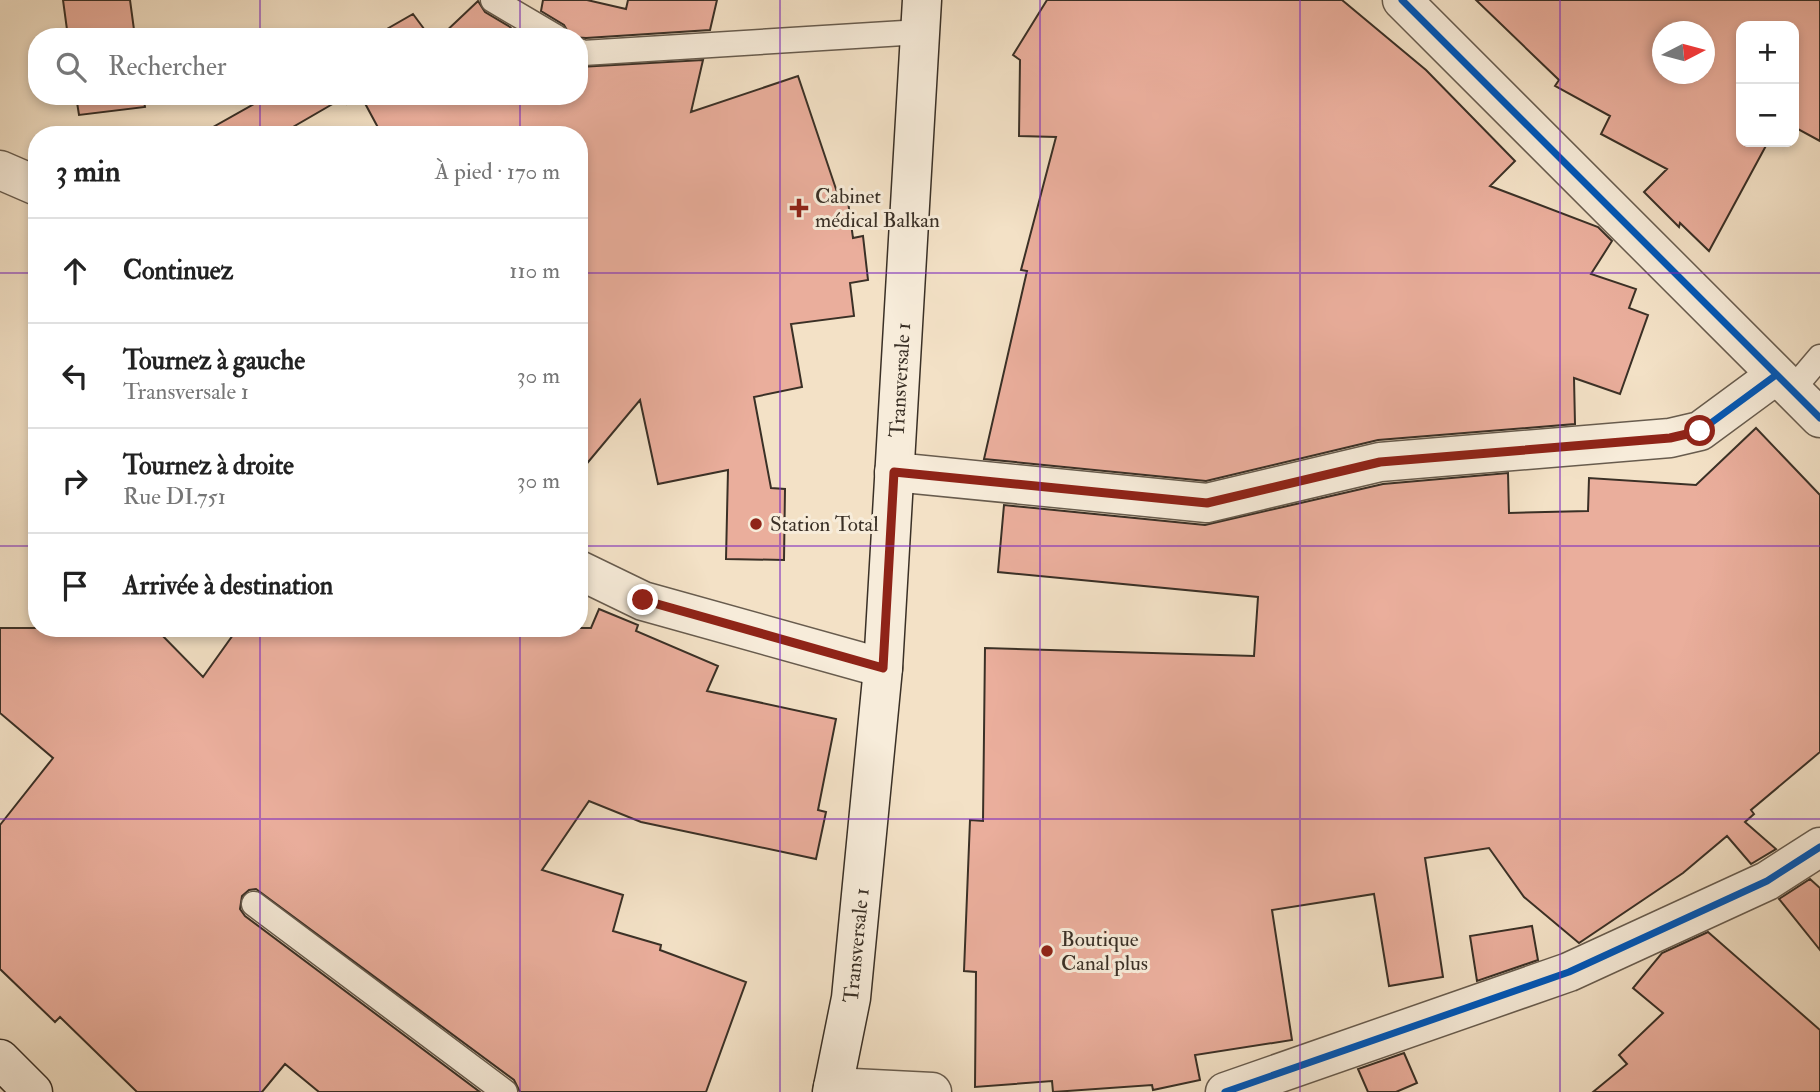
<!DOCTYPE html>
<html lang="fr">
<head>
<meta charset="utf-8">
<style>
	body { margin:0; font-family:"IM FELL Double Pica",serif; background:#f6f6f6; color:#222 }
	.controls { position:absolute; right:21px; top:21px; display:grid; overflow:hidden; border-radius:14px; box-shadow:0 4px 10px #0003 }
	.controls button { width:63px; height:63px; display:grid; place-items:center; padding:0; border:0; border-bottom:2px solid #e0e0e0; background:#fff; color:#222; font:35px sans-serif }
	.compass { position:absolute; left:1652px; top:21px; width:63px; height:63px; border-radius:50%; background:#fff; box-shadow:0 4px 10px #0003; rotate:84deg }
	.stop { position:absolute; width:21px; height:21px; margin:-16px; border:5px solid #8f2418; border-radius:50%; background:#fff }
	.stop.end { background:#8f2418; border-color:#fff; box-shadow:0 2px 7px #0008 }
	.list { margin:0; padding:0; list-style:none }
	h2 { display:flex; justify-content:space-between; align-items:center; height:91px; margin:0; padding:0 28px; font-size:30px }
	h2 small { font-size:23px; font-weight:400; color:#767676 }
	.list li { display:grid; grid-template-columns:46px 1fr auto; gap:21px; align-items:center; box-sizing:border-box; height:105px; padding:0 28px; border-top:2px solid #e0e0e0 }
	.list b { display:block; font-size:26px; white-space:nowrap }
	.list p { margin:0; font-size:23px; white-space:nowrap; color:#767676 }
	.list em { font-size:23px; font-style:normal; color:#767676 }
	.icon { flex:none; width:38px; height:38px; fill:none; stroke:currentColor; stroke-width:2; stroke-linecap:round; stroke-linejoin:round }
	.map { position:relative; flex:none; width:1820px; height:1092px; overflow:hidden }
	.search { position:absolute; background:#fff; box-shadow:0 4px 10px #0003; left:28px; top:28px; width:560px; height:77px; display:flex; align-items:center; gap:18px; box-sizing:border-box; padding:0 24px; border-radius:28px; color:#767676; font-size:26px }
	.panel { position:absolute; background:#fff; box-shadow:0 4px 10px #0003; left:28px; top:126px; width:560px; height:511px; border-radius:28px }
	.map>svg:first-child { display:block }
	.building { fill:#eaae9c; stroke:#3a3026; stroke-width:2; fill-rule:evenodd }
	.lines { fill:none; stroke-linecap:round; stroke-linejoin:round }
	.lane-casing { stroke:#685c4e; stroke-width:27 }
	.street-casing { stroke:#685c4e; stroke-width:41 }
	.secondary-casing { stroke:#3a3026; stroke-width:41 }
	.lane { stroke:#f7ecda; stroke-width:24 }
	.street { stroke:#f7ecda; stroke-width:38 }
	.secondary { stroke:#f7ecda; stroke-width:38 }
	.cycleway-casing { stroke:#f7ecda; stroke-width:11 }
	.cycleway { stroke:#0057b8; stroke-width:7 }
	.route { stroke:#8f2418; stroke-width:9 }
	.grid { fill:none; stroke:#7b2cbf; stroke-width:2; stroke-opacity:0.55 }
	.poi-dot { fill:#8f2418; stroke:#f7ecda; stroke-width:2.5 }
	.labels { text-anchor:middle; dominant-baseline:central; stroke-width:6; stroke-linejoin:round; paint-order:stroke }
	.poi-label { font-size:21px; fill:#3a3026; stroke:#f7ecda; text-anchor:start }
	.street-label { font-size:21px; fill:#3a3026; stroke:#f7ecda }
</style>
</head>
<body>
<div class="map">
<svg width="1820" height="1092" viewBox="0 0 1820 1092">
	<rect width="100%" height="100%" fill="#f3e1c6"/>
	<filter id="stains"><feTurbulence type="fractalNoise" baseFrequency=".00286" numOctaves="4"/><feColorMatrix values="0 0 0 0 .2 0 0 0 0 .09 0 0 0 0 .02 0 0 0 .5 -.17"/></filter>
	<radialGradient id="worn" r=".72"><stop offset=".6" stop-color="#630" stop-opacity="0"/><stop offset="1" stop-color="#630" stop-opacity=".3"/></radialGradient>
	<!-- building -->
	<path class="building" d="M63,0H130L135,37H68Z
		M543,0H587L626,9L628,0H717L710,30L586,38L571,37L564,25L541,11Z
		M1047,0H1342L1426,70L1515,161L1490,186L1598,227L1612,241L1591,274L1636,289L1629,308L1648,315L1620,394L1574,378L1575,424L1378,440L1206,481L984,459L1027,271L1021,270L1056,137L1019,136L1020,60L1013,55Z
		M1476,0H1820V141L1794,127V26H1741V142H1768L1709,251L1680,223L1679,227L1644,192L1667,169L1601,134L1610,116L1555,86L1559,80ZM1662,32H1704V74H1662Z
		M478,1L485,12L510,27L519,37H440Z
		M413,14L430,37H373Z
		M703,60L691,112L798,76L838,195L847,194L853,238L863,236L868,280L850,283L854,316L791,324L802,387L754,397L771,488L785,489L784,560L726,559L728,470L658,484L640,400L579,473V135H382L361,96L347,104L343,98L279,135H199L268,96H579V67Z
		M76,96H143L145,107L79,115Z
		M1756,428L1820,495V752L1751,810L1754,814L1745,822L1776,849L1751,864L1727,836L1683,873L1579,943L1524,897L1489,848L1425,858L1443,977L1389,986L1374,894L1272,910L1292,1040L1195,1055L1200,1080L1153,1090L1152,1085L1053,1092L1052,1081L975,1087L976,972L964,971L970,820L983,821L985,648L1254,656L1258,597L998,572L1004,505L1205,525L1383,484L1508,473L1509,513L1588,511L1589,478L1696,485Z
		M599,609L638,625L636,631L718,666L707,691L836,719L818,810L826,812L816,859L641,822L589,801L542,870L623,895L613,931L661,945L660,950L746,982L706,1092H520L514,1080L256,889L249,890L242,896L240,909L245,916L480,1092H319L285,1064L262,1092H137L60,1017L55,1022L0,969V825L53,758L0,713V628H155L203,677L238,628H591Z
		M1810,879L1820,888V950L1779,899Z
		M1532,926L1538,960L1477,981L1470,936Z
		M1708,932L1820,1030V1092H1593L1627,1064L1619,1055L1663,1013L1633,988L1662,953Z
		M1404,1053L1417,1083L1396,1092H1368L1358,1069Z"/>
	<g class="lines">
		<defs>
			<path id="lane" d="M493,0L556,37
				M579,51L583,53L920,32
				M1792,390L1820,357
				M254,904L505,1092"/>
			<path id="street" d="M1402,0L1820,418
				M0,170L37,186
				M894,472L1207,503L1380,462L1670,438L1700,431L1776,375
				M579,570L643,601L883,668
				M833,1087L932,1092
				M1225,1092L1569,972L1767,881L1820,847"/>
			<g id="secondary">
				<path d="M0,1059L33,1092"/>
				<path id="s1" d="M832,1092L851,998L883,668L922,0"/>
			</g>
		</defs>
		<!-- lane casing -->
		<use href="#lane" class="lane-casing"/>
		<!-- street casing -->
		<use href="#street" class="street-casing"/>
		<!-- secondary casing -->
		<use href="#secondary" class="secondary-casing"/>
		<!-- lane -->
		<use href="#lane" class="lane"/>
		<!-- street -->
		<use href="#street" class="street"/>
		<!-- secondary -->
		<use href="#secondary" class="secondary"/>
		<defs>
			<path id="cycleway" d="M1402,0L1820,418
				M894,472L1207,503L1380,462L1670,438L1700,431L1776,375
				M1225,1092L1569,972L1767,881L1820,847"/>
		</defs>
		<!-- cycleway casing -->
		<use href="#cycleway" class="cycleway-casing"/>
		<!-- cycleway -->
		<use href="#cycleway" class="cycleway"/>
	</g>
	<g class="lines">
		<!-- route -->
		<path class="route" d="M643,600L883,668L894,472L1207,503L1380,462L1670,438L1700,431"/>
	</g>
	<!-- grid -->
	<path class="grid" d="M260,0V37M520,0V37M780,0V1092M1040,0V1092M1300,0V1092M1560,0V1092M260,96V135M520,96V135M0,273H37M579,273H1820M0,546H37M579,546H1820M260,628V1092M520,628V1092M0,819H1820"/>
	<!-- markers -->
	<g class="poi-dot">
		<path d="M795.5 197.5h7v7h7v7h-7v7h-7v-7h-7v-7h7z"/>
		<circle cx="756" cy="524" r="7"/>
		<circle cx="1047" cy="951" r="7"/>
	</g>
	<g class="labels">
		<!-- poi labels -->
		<g class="poi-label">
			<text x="815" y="196">Cabinet<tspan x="815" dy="24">médical Balkan</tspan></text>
			<text x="770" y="524">Station Total</text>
			<text x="1061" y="939">Boutique<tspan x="1061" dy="24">Canal plus</tspan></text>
		</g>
		<!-- street labels -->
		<g class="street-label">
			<text stroke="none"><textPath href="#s1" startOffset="716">Transversale 1</textPath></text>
			<text stroke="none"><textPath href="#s1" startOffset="149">Transversale 1</textPath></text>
		</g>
	</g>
	<rect width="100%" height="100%" filter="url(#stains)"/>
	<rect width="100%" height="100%" fill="url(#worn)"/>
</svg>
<div class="controls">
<button>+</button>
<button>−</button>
</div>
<svg class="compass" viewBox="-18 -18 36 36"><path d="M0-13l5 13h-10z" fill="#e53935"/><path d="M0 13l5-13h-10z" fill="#767676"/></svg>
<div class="stop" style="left:1700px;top:431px"></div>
<div class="stop end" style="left:643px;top:600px"></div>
<div class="search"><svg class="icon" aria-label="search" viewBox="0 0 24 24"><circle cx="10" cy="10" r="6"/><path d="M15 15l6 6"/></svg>Rechercher</div>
<section class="panel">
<h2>3 min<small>À pied · 170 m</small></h2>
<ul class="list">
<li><svg class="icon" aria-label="ahead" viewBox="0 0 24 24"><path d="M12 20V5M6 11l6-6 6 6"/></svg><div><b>Continuez</b></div><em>110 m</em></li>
<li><svg class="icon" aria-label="left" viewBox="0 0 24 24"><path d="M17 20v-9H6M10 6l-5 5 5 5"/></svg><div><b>Tournez à gauche</b><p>Transversale 1</p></div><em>30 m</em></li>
<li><svg class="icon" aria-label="right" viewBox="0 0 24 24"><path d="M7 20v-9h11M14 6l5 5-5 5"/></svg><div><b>Tournez à droite</b><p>Rue DI.751</p></div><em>30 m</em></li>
<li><svg class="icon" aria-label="arrive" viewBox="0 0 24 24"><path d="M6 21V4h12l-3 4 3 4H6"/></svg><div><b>Arrivée à destination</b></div></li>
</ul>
</section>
</div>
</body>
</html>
